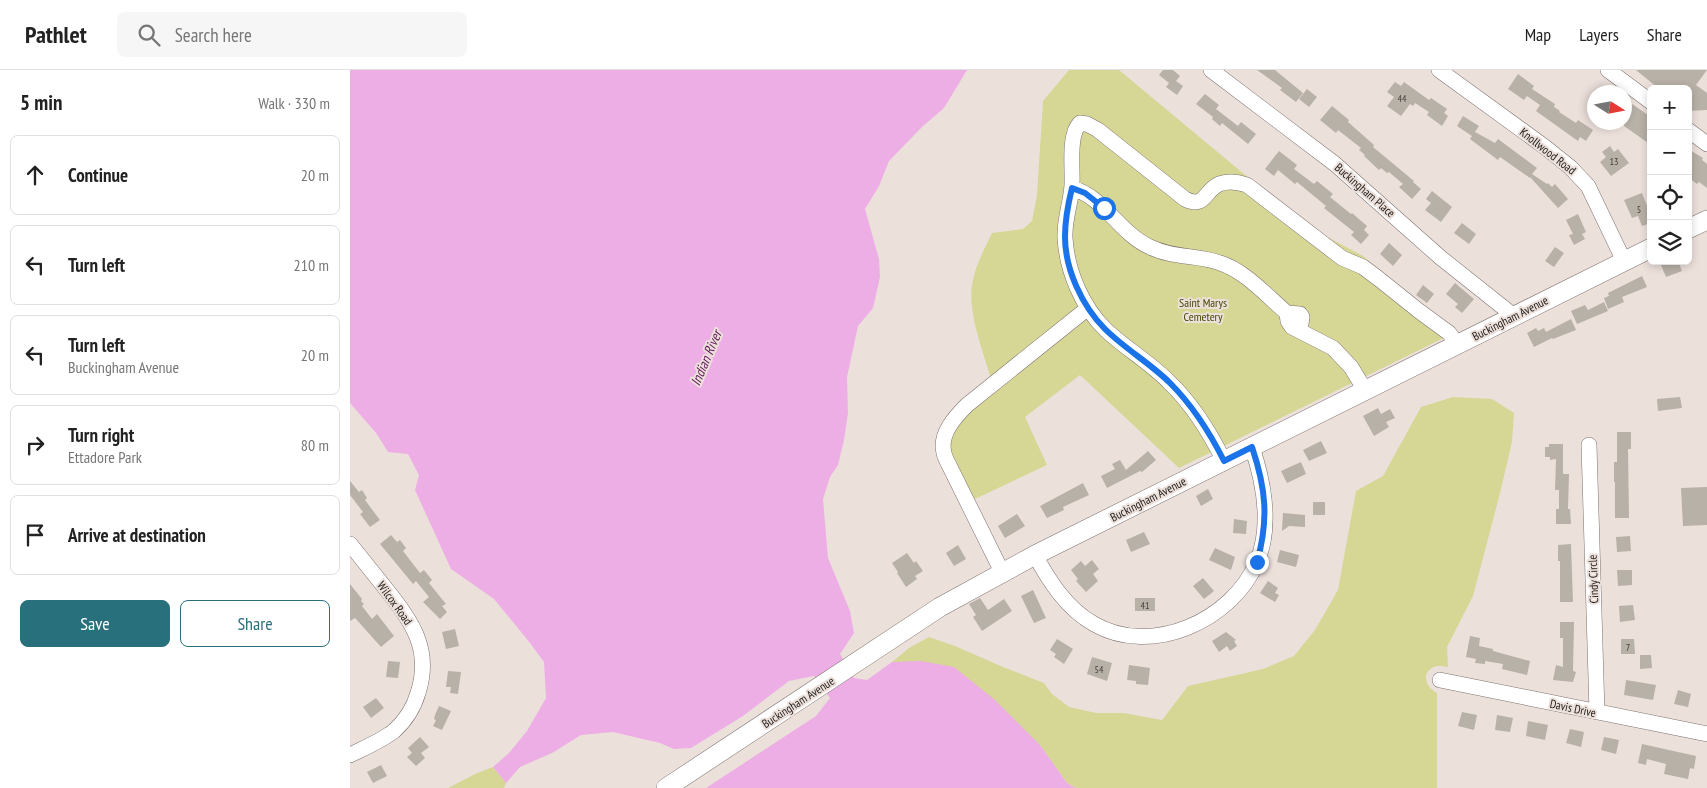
<!DOCTYPE html>
<html lang="en">
<head>
<meta charset="utf-8">
<style>
	body { margin:0; font-family:"PT Sans Narrow",sans-serif; background:#f6f6f6; color:#222 }
	.controls { position:absolute; right:15px; top:15px; display:grid; overflow:hidden; border-radius:8px; box-shadow:0 2px 8px #0003 }
	.controls button { width:45px; height:45px; display:grid; place-items:center; padding:0; border:0; border-bottom:1px solid #e0e0e0; background:#fff; color:#222; font:25px sans-serif }
	.compass { position:absolute; left:1237px; top:15px; width:45px; height:45px; border-radius:50%; background:#fff; box-shadow:0 2px 8px #0003; rotate:101deg }
	.stop { position:absolute; width:15px; height:15px; margin:-11px; border:4px solid #1a73e8; border-radius:50%; background:#fff }
	.stop.end { background:#1a73e8; border-color:#fff; box-shadow:0 1px 5px #0008 }
	.list { margin:0; padding:0; list-style:none }
	h2 { display:flex; justify-content:space-between; align-items:center; height:65px; margin:0; padding:0 20px; font-size:21px }
	h2 small { font-size:16px; font-weight:400; color:#767676 }
	.list li { display:grid; grid-template-columns:32px 1fr auto; gap:15px; align-items:center; box-sizing:border-box; height:80px; margin:0 10px 10px; padding:0 10px; border:1px solid #e0e0e0; border-radius:8px }
	.list b { display:block; font-size:19px; white-space:nowrap }
	.list p { margin:0; font-size:16px; white-space:nowrap; color:#767676 }
	.list em { font-size:16px; font-style:normal; color:#767676 }
	.actions { display:flex; gap:10px; padding:15px 20px }
	.actions a { flex:1; padding:11px 0; border:1px solid #29707d; border-radius:8px; text-align:center; font-size:18px; color:#29707d }
	.actions .main { background:#29707d; color:#fff }
	.icon { flex:none; width:28px; height:28px; fill:none; stroke:currentColor; stroke-width:2; stroke-linecap:round; stroke-linejoin:round }
	.map { position:relative; flex:none; width:1357px; height:718px; overflow:hidden }
	header { display:flex; align-items:center; gap:30px; box-sizing:border-box; height:70px; padding:0 25px; background:#fff; border-bottom:1px solid #e0e0e0 }
	header strong { font-size:24px }
	nav { display:flex; gap:28px; margin-inline-start:auto; font-size:18px }
	.search { width:350px; height:45px; background:#f6f6f6; display:flex; align-items:center; gap:12px; box-sizing:border-box; padding:0 18px; border-radius:8px; color:#767676; font-size:19px }
	main { display:flex }
	aside { flex:1; background:#fff }
	.map>svg:first-child { display:block }
	.green { fill:#d6d795 }
	.water { fill:#edaee5 }
	.building { fill:#b8b1a8 }
	.lines { fill:none; stroke-linecap:round; stroke-linejoin:round }
	.minor-casing { stroke:#7c716d; stroke-width:16 }
	.major-casing { stroke:#7c716d; stroke-width:20 }
	.minor { stroke:#fff; stroke-width:15 }
	.major { stroke:#fff; stroke-width:19 }
	.route { stroke:#1a73e8; stroke-width:6 }
	.labels { text-anchor:middle; dominant-baseline:central; stroke-width:4; stroke-linejoin:round; paint-order:stroke }
	.number-label { font-size:10px; fill:#45403d }
	.street-label { font-size:12px; fill:#1f1b19; stroke:#ece0db }
	.park-label { font-size:12px; fill:#464606; stroke:#ece0db }
	.water-label { font-size:14px; font-style:italic; fill:#631b5d; stroke:#ece0db }
</style>
</head>
<body>
<header>
<strong>Pathlet</strong>
<div class="search"><svg class="icon" aria-label="search" viewBox="0 0 24 24"><circle cx="10" cy="10" r="6"/><path d="M15 15l6 6"/></svg>Search here</div>
<nav><a>Map</a><a>Layers</a><a>Share</a></nav>
</header>
<main>
<aside>
<h2>5 min<small>Walk · 330 m</small></h2>
<ul class="list">
<li><svg class="icon" aria-label="ahead" viewBox="0 0 24 24"><path d="M12 20V5M6 11l6-6 6 6"/></svg><div><b>Continue</b></div><em>20 m</em></li>
<li><svg class="icon" aria-label="left" viewBox="0 0 24 24"><path d="M17 20v-9H6M10 6l-5 5 5 5"/></svg><div><b>Turn left</b></div><em>210 m</em></li>
<li><svg class="icon" aria-label="left" viewBox="0 0 24 24"><path d="M17 20v-9H6M10 6l-5 5 5 5"/></svg><div><b>Turn left</b><p>Buckingham Avenue</p></div><em>20 m</em></li>
<li><svg class="icon" aria-label="right" viewBox="0 0 24 24"><path d="M7 20v-9h11M14 6l5 5-5 5"/></svg><div><b>Turn right</b><p>Ettadore Park</p></div><em>80 m</em></li>
<li><svg class="icon" aria-label="arrive" viewBox="0 0 24 24"><path d="M6 21V4h12l-3 4 3 4H6"/></svg><div><b>Arrive at destination</b></div></li>
</ul>
<div class="actions"><a class="main">Save</a><a>Share</a></div>
</aside>
<div class="map">
<svg width="1357" height="718" viewBox="0 0 1357 718">
	<rect width="100%" height="100%" fill="#ece0db"/>
	<!-- green -->
	<path class="green" d="M719,0H769L894,104L972,164L1013,186L1106,262L829,398L730,305L675,347L697,395L612,435L593,357L641,309C633,281 616,239 623,210C626,194 635,178 642,163L673,159L682,151L687,125L693,31Z
		M1103,327L1142,329L1164,343L1162,372L1150,423L1123,526L1097,577L1098,597C1092,596 1087,595 1082,598C1070,605 1078,619 1087,623V718H726L717,713L690,675L542,592L559,578L579,567L605,576L653,597L694,613L702,624L719,637L746,643H774L812,650L838,616L913,599L944,586L965,560L988,520L1006,421L1033,406L1071,337Z
		M143,697L156,713L154,718H98L125,704Z"/>
	<!-- water -->
	<path class="water" d="M0,0H617L594,38L573,56L539,91L529,116L515,139L529,189L530,207L523,238L508,256L497,307L498,343L494,370L488,395L480,407L473,429L478,488L500,541L504,563L490,584L504,608L517,610L542,592L571,591L604,597L645,630L690,675L717,713L726,718H356L466,646L480,628L464,606L439,611L393,646L341,678L324,679L310,673L263,662L231,665L202,683L170,697L156,713L143,697L159,683L177,661L196,628L194,592L180,573L144,529L101,499L65,420L69,405L58,384L38,382L26,363L0,333Z"/>
	<!-- building -->
	<path class="building" d="M813,0H823L830,6L826,11L833,16L827,25L816,17L819,13L809,5Z
		M907,0H925L953,23L946,32L930,20L932,18Z
		M1286,0H1357L1346,15L1357,23V40L1338,41V19H1309Z
		M1168,4L1184,16L1182,19L1205,34L1204,37L1210,41L1209,42L1226,53L1228,50L1243,60L1236,71L1230,67L1228,71L1186,41L1190,35L1177,26L1174,30L1158,19Z
		M1045,12L1051,16L1054,12L1079,30L1081,28L1097,39L1094,43L1098,46L1092,56L1077,45L1079,42L1065,33L1063,36L1060,34L1051,46L1037,36L1044,27L1037,22Z
		M957,19L967,27L959,37L949,29Z
		M855,24L869,35L866,39L888,56L891,52L906,64L898,74L872,53L870,56L862,49L863,47L846,34Z
		M1282,34L1301,47V75L1274,56V45Z
		M982,36L999,50L998,52L1024,75L1023,77L1064,111L1063,112L1071,119L1062,129L1049,117L1053,114L1039,102L1037,103L1031,98L1029,100L1014,86L1015,85L1009,80L1011,78L988,60L986,63L970,50Z
		M1113,46L1129,56L1125,62L1145,73L1148,69L1187,98L1182,104L1197,114L1198,113L1202,117L1205,114L1218,129L1208,138L1180,107V108L1150,87L1148,90L1120,69L1122,66L1107,56Z
		M1260,76L1264,82L1268,79L1279,93L1261,106L1250,92L1256,87L1252,82Z
		M1338,79L1353,88L1352,90L1357,94V118L1349,112L1347,114L1338,107Z
		M929,81L947,95L944,99L964,114L967,111L983,124L980,127L1001,144L1002,143L1017,156L1014,160L1019,165L1011,174L1001,165L1004,162L974,138L976,136L947,112L945,114L928,100L924,106L915,99Z
		M1082,121L1102,137L1091,152L1075,140L1081,133L1076,129Z
		M1292,123L1299,141L1297,142L1301,151V153L1292,156L1288,146L1282,148L1274,130Z
		M1228,144L1236,162L1232,164L1235,169L1224,175L1219,165L1223,164L1216,150Z
		M1112,153L1126,164L1119,174L1104,163Z
		M1039,173L1052,185L1043,196L1030,184Z
		M1205,177L1214,183L1204,197L1195,191Z
		M1320,191H1328L1332,201L1316,207L1311,195Z
		M1292,206L1297,217L1272,227L1274,232L1258,239L1254,228L1259,226L1258,223Z
		M1105,213L1124,229L1112,243L1105,237L1108,234L1096,224Z
		M1073,215L1084,224L1077,233L1066,225Z
		M1254,232L1258,241L1227,254L1221,241L1235,235L1238,240Z
		M1221,249L1226,260L1203,269L1202,268L1184,277L1177,263L1186,258L1188,261L1194,258L1196,262Z
		M1330,327L1332,338L1308,341L1307,329Z
		M1028,338L1031,344L1040,339L1045,348L1036,352L1039,357L1024,366L1013,346Z
		M1267,362H1281V379H1278L1279,448H1265V412H1264V392H1267Z
		M971,371L977,383L959,391L953,380Z
		M1199,374H1213V404H1219L1218,439H1220L1221,454H1206V439H1209V420H1205L1206,389L1200,390V387H1195V377H1199Z
		M798,381L806,390L792,402L790,401L757,418L751,406L765,399L762,394L770,390L776,400Z
		M951,392L956,404L937,413L931,401Z
		M0,411L9,422L12,420L17,428L15,430L30,450L20,457L10,444L13,442L0,425Z
		M733,413L739,425L713,437L714,440L697,448L690,436Z
		M1357,417V455L1333,456L1331,418Z
		M858,419L863,429L851,436L846,426Z
		M963,432H975V445H963Z
		M933,443L955,445V457L939,456L932,461Z
		M667,444L675,456L655,468L648,456Z
		M884,449L897,451L896,464L883,463Z
		M794,462L800,474L781,482L776,470Z
		M41,465L47,472L50,470L56,478L53,481L70,503L74,500L82,510L79,513L96,534L92,536L97,542L90,549L73,532L79,527L66,511L63,514L30,474Z
		M1280,466L1281,481L1267,482L1266,467Z
		M1221,474L1223,532H1210V491H1208V475Z
		M608,475L616,489L604,496L596,483Z
		M865,478L885,487L881,500L859,490Z
		M930,480L949,485L946,497L927,492Z
		M557,483L564,493L566,491L573,501L565,506L567,509L556,517L547,503L548,502L542,493Z
		M742,490L749,499L743,504L748,511L736,522L726,511L728,509L721,500L731,491L735,496Z
		M1267,500H1282V515L1268,516Z
		M853,508L864,521L854,529L843,516Z
		M918,511L928,518L925,523L929,525L925,532L910,523Z
		M0,514L12,529L11,531L14,534L12,536L22,549L27,544L44,566L31,577L6,549L5,548L0,551Z
		M683,520L696,548L684,553L671,526Z
		M630,528L638,540L654,529L662,541L632,561L623,547L626,545L619,534Z
		M785,528H805V541H785Z
		M1283,535L1285,550L1270,552L1269,536Z
		M1210,552H1224L1223,601L1226,602L1223,612L1203,610L1206,595L1213,597V568H1210Z
		M105,559L109,576L96,579L92,562Z
		M876,562L886,570L884,571L887,576L880,581L877,576L869,582L862,571Z
		M1120,566L1130,568L1129,576L1143,579V581L1180,591L1177,605L1152,599L1153,594L1135,591V594L1125,593L1126,589L1116,587Z
		M707,569L723,579L714,594L704,587L706,584L700,580Z
		M1271,569H1284L1285,584H1271Z
		M1290,585H1301L1302,598L1290,599Z
		M742,587L762,593L757,611L737,604Z
		M38,591L50,592L48,608L36,607Z
		M779,595L800,598L798,615L786,614V611L777,610Z
		M98,601L111,602L108,624L100,623L101,617H96Z
		M1276,610L1306,615L1303,630L1274,625Z
		M1328,620L1341,624L1338,637L1324,634Z
		M26,628L34,638L21,648L13,637Z
		M89,636L101,641L92,660L83,656L86,650L84,649L85,645Z
		M1112,642L1127,645L1124,660L1108,656Z
		M1147,645L1163,648L1160,662L1145,660Z
		M1178,651L1198,655L1195,670L1176,666Z
		M1220,659L1234,662L1231,677L1216,673Z
		M70,667L79,677L71,683L75,688L66,696L57,687L62,683L58,678Z
		M1254,667L1269,670L1266,684L1251,680Z
		M1292,674L1346,686L1344,699L1340,698L1338,709L1314,704L1316,694L1297,689L1296,695L1288,693Z
		M31,695L37,706L23,713L17,702Z"/>
	<g class="lines">
		<defs>
			<path id="minor" d="M861,0L985,94L1091,188L1164,246
				M1089,0L1195,77L1220,97L1238,116L1274,191
				M1258,0L1301,32
				M1338,60L1357,74
				M722,118C754,127 769,163 800,177C822,188 848,185 870,193C894,200 918,227 937,243L938,251L942,257L983,278L1001,297L1015,320
				M937,243L950,244L952,247L950,261
				M1239,375L1247,642
				M874,391C860,363 843,335 820,313C801,293 776,279 756,260C732,237 717,201 715,168C714,150 721,133 722,115C723,98 718,65 730,53L737,54L748,60L835,129C855,139 854,121 869,114C879,110 888,112 897,115L992,188L1013,197L1029,209L1069,241L1099,263L1107,274
				M0,474C12,489 24,504 36,519C62,551 82,580 68,623C64,637 55,651 44,661C31,671 14,678 0,685
				M685,485C699,511 717,539 744,554C801,587 882,551 907,492C922,456 914,413 902,377
				M652,502L600,397C598,393 595,388 594,383C589,364 605,347 617,335L738,238
				M1090,610L1357,664"/>
			<path id="major" d="M1338,159L1357,150
				M316,718L590,537L685,485L1301,178"/>
		</defs>
		<!-- minor casing -->
		<use href="#minor" class="minor-casing"/>
		<!-- major casing -->
		<use href="#major" class="major-casing"/>
		<!-- minor -->
		<use href="#minor" class="minor"/>
		<!-- major -->
		<use href="#major" class="major"/>
	</g>
	<g class="lines">
		<!-- route -->
		<path class="route" d="M754,138L735,123L722,118C718,134 715,150 715,167C715,199 732,236 755,259C775,279 800,293 820,313C842,335 860,363 874,391L902,377C916,419 919,449 907,492"/>
	</g>
	<g class="labels">
		<!-- number labels -->
		<g class="number-label">
			<text x="1052" y="28">44</text>
			<text x="1264" y="91">13</text>
			<text x="1289" y="139">5</text>
			<text x="795" y="535">41</text>
			<text x="1278" y="577">7</text>
			<text x="749" y="599">54</text>
		</g>
		<!-- street labels -->
		<g class="street-label">
			<text transform="translate(1198 81) rotate(38)">Knollwood Road</text>
			<text transform="translate(1015 120) rotate(41)">Buckingham Place</text>
			<text transform="translate(1160 248) rotate(-27)">Buckingham Avenue</text>
			<text transform="translate(798 429) rotate(-27)">Buckingham Avenue</text>
			<text transform="translate(1243 509) rotate(-92)">Cindy Circle</text>
			<text transform="translate(45 533) rotate(54)">Wilcox Road</text>
			<text transform="translate(448 632) rotate(-33)">Buckingham Avenue</text>
			<text transform="translate(1223 638) rotate(12)">Davis Drive</text>
		</g>
		<!-- park labels -->
		<g class="park-label">
			<text x="853" y="232">Saint Marys<tspan x="853" dy="14">Cemetery</tspan></text>
		</g>
		<!-- water labels -->
		<g class="water-label">
			<text transform="translate(356 288) rotate(-67)">Indian River</text>
		</g>
	</g>
</svg>
<div class="controls">
<button>+</button>
<button>−</button>
<button><svg class="icon" aria-label="locate" viewBox="0 0 24 24"><circle cx="12" cy="12" r="6"/><path d="M12 2v4M12 18v4M2 12h4M18 12h4"/></svg></button>
<button><svg class="icon" aria-label="layers" viewBox="0 0 24 24"><path d="M12 4l9 5-9 5-9-5zM3 14l9 5 9-5"/></svg></button>
</div>
<svg class="compass" viewBox="-18 -18 36 36"><path d="M0-13l5 13h-10z" fill="#e53935"/><path d="M0 13l5-13h-10z" fill="#767676"/></svg>
<div class="stop" style="left:754px;top:138px"></div>
<div class="stop end" style="left:907px;top:492px"></div>
</div>
</main>
</body>
</html>
